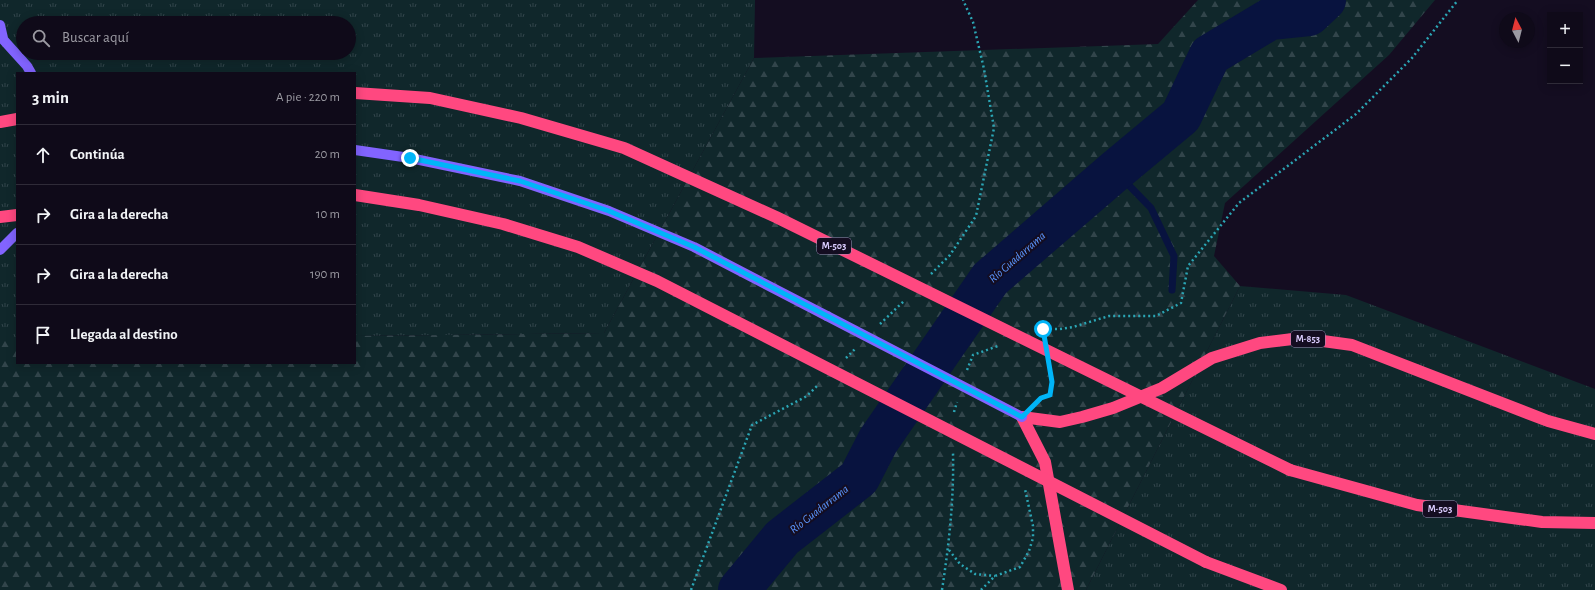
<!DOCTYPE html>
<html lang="es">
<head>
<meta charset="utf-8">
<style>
	body { margin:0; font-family:"Alegreya Sans",sans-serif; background:#1d1826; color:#f1f3f6 }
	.controls { position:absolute; right:12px; top:12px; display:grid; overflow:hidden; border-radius:0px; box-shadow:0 2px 10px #0003 }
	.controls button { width:36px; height:36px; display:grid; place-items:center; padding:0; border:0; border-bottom:1px solid #2f2b38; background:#0f0a19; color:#f1f3f6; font:20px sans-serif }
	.compass { position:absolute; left:1499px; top:12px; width:36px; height:36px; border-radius:50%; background:#0f0a19; box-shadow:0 2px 10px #0003; rotate:353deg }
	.stop { position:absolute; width:12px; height:12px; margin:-9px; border:3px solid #00b5f8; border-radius:50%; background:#fff }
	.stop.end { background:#00b5f8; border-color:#fff; box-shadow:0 1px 4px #0008 }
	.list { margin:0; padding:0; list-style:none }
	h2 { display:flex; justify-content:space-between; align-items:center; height:52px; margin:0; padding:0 16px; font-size:17px }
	h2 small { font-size:13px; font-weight:400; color:#9b9aa2 }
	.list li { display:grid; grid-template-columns:26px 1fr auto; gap:12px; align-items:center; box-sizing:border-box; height:60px; padding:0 16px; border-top:1px solid #2f2b38 }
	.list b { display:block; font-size:15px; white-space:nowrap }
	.list em { font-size:13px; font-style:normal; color:#9b9aa2 }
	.icon { flex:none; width:22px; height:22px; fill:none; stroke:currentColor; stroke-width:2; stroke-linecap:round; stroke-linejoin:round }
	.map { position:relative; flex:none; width:1595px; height:590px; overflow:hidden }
	.search { position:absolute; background:#0f0a19; box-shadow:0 2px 10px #0003; left:16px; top:16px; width:340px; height:44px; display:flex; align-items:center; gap:10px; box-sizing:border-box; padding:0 14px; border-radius:22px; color:#9b9aa2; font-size:15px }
	.panel { position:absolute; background:#0f0a19; box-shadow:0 2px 10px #0003; left:16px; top:72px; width:340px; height:292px; border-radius:0px }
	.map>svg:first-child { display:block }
	.grass { fill:url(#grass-tufts); fill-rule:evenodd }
	.forest { fill:url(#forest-firs) }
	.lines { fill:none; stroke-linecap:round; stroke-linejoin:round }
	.stream { stroke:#08133f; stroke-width:7 }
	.river { stroke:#08133f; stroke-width:42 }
	.path { stroke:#2ba5b4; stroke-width:2.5; stroke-dasharray:2 3; stroke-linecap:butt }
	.secondary { stroke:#8264ff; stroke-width:10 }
	.highway { stroke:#ff4880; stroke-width:12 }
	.secondary-bridge { stroke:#8264ff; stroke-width:10 }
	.highway-bridge { stroke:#ff4880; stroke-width:12 }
	.route { stroke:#00b5f8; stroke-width:5 }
	.labels { text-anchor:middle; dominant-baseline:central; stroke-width:4; stroke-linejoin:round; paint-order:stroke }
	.shield { fill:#140d21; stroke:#9f93bc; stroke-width:1 }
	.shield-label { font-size:10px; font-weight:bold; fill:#dbcdff }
	.water-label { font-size:12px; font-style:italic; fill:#5b97ff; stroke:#140d21 }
</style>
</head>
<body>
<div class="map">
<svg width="1595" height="590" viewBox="0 0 1595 590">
	<defs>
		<pattern id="grass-tufts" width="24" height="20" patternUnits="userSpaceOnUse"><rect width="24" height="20" fill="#10272b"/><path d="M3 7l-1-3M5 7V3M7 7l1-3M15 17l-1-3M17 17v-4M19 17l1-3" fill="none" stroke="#32454b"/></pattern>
		<pattern id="forest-firs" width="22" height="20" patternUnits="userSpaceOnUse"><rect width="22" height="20" fill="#10272b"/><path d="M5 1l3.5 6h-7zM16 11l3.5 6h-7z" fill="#32454b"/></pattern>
	</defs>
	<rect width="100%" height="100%" fill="#140d21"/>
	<!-- grass -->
	<path class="grass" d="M0,0H755L754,58L604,333L355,336V73H17V340H0ZM23,23H349V53H23Z
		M1240,286L1346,295L1595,389V590H1086Z"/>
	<!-- forest -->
	<path class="forest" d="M1198,0H1435L1389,55L1225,203L1214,256L1240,286L1086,590H0V340H17V363H355V336L604,333L754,58L1158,44Z"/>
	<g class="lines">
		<!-- stream -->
		<path class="stream" d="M1115,171L1151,208L1174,256L1172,290"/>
		<!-- river -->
		<path class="river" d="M739,590L782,538L859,478L878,441L990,279L1115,171L1181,116L1210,55L1270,19L1309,15L1325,0"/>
		<!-- path -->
		<path class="path" d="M931,274L950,255L976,216L994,128L984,69L973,22L963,0
			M880,324L905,300
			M1045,329H1060L1073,327L1109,316H1156L1181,303L1188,266L1239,203L1356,114L1412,58L1458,0
			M846,358L855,349
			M967,370L973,355L998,346
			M1038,401L1041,398L1050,395L1052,382L1050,371
			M954,412L957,402
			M949,550L960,564L975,574L995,576
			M691,590L752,425L807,396L819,384
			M942,590C949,544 954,500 953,453
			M981,590L995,576L1020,567L1029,551L1033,538V526L1025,489"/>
		<!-- secondary -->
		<path class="secondary" d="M0,25L3,38
			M0,36L27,66L31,73
			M355,150L410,158L520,181L609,211L694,247L827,316
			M0,250L17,233"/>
		<!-- highway -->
		<path class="highway" d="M0,122L17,119
			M0,217L17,215
			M1022,417L1060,422L1082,417L1113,408L1162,388L1212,358L1260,343L1301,338L1352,345L1548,421L1595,434
			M1022,417L1045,462L1068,590
			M1290,470L1417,505L1542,522L1595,523
			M1206,562L1281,590"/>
		<!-- secondary-bridge -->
		<path class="secondary-bridge" d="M827,316L1022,417"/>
		<!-- highway-bridge -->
		<path class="highway-bridge" d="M355,93L430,98L521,118L624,148L776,217L1290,470
			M355,195L419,205L503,224L578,247L657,281L1206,562"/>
	</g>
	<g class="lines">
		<!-- route -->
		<path class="route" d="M410,158L520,181L609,211L694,247L1022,417L1041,398L1050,395L1052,382L1043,329"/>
	</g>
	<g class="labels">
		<!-- shield labels -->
		<g class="shield">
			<rect x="817" y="238" width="34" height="16" rx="3"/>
			<rect x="1291" y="331" width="34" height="16" rx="3"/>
			<rect x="1423" y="501" width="34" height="16" rx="3"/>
		</g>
		<g class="shield-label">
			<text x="834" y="246">M-503</text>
			<text x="1308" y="339">M-853</text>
			<text x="1440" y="509">M-503</text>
		</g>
		<!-- water labels -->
		<g class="water-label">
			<text transform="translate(1017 257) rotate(-41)">Río Guadarrama</text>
			<text transform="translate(819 509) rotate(-38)">Río Guadarrama</text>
		</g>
	</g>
</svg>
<div class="controls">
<button>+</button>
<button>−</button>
</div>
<svg class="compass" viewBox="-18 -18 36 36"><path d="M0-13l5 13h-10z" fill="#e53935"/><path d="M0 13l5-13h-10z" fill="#9b9aa2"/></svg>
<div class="stop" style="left:1043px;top:329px"></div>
<div class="stop end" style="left:410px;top:158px"></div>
<div class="search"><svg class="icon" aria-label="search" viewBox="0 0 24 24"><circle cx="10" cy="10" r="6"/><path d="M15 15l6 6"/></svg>Buscar aquí</div>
<section class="panel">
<h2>3 min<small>A pie · 220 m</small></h2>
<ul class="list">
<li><svg class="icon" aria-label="ahead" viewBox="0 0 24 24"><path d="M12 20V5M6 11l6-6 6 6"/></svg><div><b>Continúa</b></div><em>20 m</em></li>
<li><svg class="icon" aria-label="right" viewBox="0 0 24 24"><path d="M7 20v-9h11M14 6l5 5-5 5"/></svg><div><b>Gira a la derecha</b></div><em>10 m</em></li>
<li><svg class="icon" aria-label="right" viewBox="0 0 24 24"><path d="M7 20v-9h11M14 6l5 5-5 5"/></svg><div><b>Gira a la derecha</b></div><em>190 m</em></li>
<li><svg class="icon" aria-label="arrive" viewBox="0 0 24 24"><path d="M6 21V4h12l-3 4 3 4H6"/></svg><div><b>Llegada al destino</b></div></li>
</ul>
</section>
</div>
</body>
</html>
